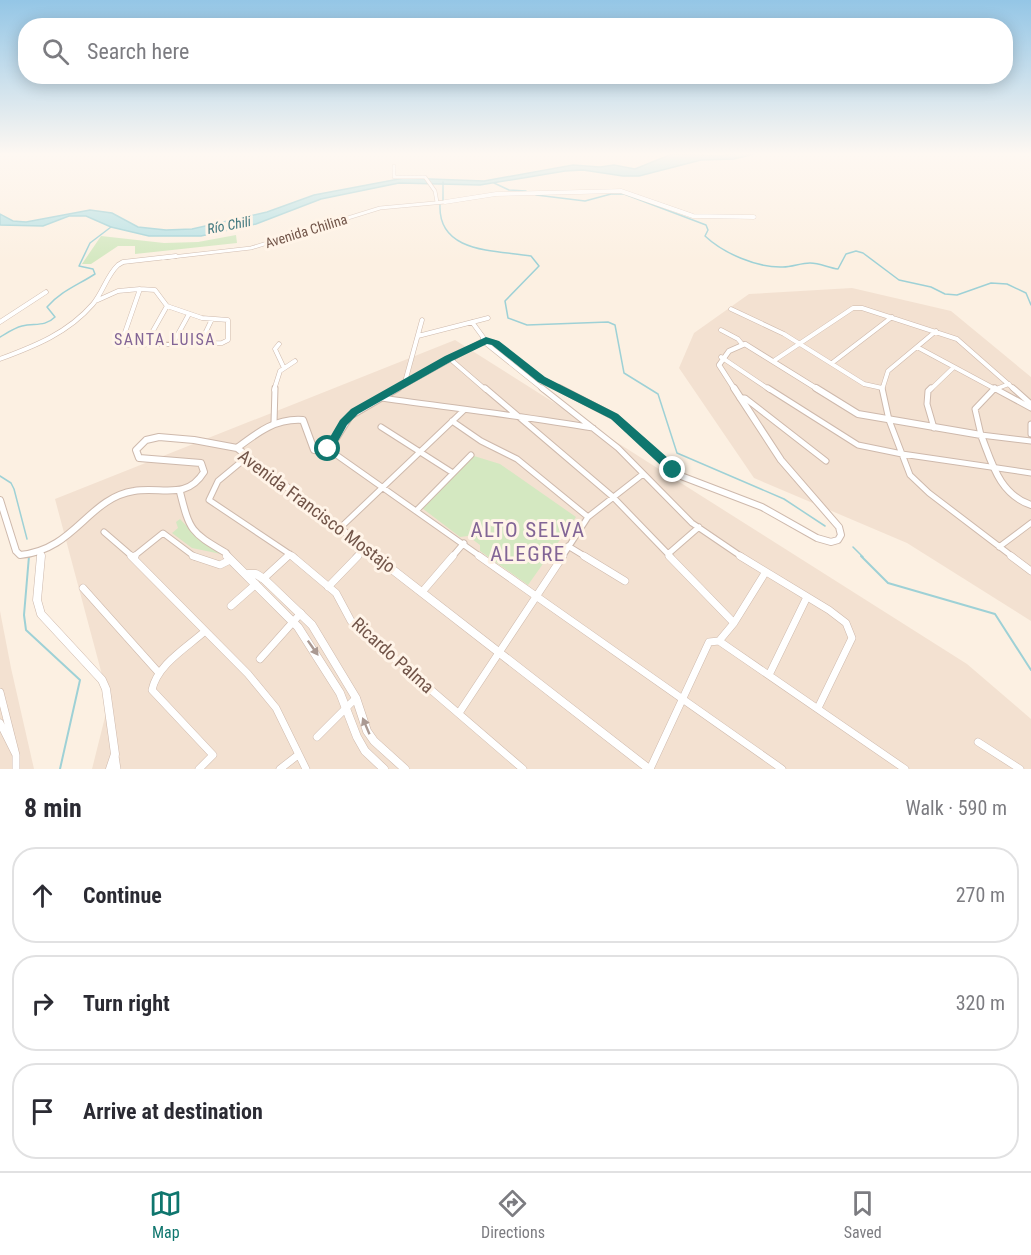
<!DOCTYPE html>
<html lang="en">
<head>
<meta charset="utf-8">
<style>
	body { margin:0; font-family:"Roboto Condensed",sans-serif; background:#f7f7f7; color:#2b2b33 }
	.stop { position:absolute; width:18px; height:18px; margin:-14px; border:4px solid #0f766e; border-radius:50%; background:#fff }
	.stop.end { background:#0f766e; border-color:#fff; box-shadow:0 2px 6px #0008 }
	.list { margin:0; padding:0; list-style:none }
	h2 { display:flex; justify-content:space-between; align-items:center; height:78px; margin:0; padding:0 24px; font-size:26px }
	h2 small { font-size:20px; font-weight:400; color:#7c7c81 }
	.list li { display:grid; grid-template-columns:39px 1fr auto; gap:18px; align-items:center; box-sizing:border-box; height:96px; margin:0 12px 12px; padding:0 12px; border:2px solid #e1e1e2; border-radius:24px }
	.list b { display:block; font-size:22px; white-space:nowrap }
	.list em { font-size:20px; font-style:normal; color:#7c7c81 }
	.icon { flex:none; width:33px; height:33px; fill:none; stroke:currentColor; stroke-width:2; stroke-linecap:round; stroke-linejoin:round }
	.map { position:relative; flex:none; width:1031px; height:769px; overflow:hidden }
	.search { position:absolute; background:#fff; box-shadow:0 3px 15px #0003; left:18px; right:18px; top:18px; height:66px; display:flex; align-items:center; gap:15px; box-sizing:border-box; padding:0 21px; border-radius:24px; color:#7c7c81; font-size:22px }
	.sheet { height:402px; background:#fff }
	nav { display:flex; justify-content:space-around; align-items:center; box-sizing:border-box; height:84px; border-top:2px solid #e1e1e2; background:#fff; font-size:16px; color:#7c7c81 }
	nav a { display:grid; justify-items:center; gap:3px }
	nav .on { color:#0f766e }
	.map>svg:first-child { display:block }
	.residential { fill:#f3e1d1 }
	.green { fill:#d4e8c1 }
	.water { fill:#b7e1e4; stroke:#9ed1d6; stroke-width:1.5 }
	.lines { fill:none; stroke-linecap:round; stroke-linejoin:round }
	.stream-far1 { stroke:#9ed1d6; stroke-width:1.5 }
	.stream { stroke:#9ed1d6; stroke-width:2 }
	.minor-far3-casing { stroke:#ceb9ac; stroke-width:4 }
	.minor-far2-casing { stroke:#ceb9ac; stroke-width:5 }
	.minor-far1-casing { stroke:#ceb9ac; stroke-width:7 }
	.minor-casing { stroke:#ceb9ac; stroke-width:8 }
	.tertiary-far3-casing { stroke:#ceb9ac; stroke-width:4.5 }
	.tertiary-far2-casing { stroke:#ceb9ac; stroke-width:6 }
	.tertiary-far1-casing { stroke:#ceb9ac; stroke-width:8 }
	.tertiary-casing { stroke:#ceb9ac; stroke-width:9 }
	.minor-far3 { stroke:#fff; stroke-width:3 }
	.minor-far2 { stroke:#fff; stroke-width:4 }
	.minor-far1 { stroke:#fff; stroke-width:5 }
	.minor { stroke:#fff; stroke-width:7 }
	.tertiary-far3 { stroke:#fff; stroke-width:4 }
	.tertiary-far2 { stroke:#fff; stroke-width:4.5 }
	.tertiary-far1 { stroke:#fff; stroke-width:6 }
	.tertiary { stroke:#fff; stroke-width:8 }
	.oneway { fill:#aa9992 }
	.route { fill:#0f766e }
	.labels { text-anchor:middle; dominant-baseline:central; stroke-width:6; stroke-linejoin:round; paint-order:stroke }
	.far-water-label { font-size:14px; font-style:italic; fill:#41787f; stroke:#fff4e8 }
	.far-street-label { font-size:14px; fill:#725549; stroke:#fff4e8 }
	.neighbourhood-label { font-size:16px; letter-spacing:1.5px; fill:#826596; stroke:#fff4e8 }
	.near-street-label { font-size:18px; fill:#725549; stroke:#fff4e8 }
	.near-quarter-label { font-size:21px; letter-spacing:1.5px; fill:#826596; stroke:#fff4e8 }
</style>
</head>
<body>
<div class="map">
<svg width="1031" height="769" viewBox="0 0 1031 769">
	<rect width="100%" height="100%" fill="#fcf0e2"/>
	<!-- residential -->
	<path class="residential" d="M852,288L951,311L1031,377V621L907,543L754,478L679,368L694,333L749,294Z
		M455,340L967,664L1031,719V769H92L109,701L55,499Z
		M0,611L11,668L34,769H0Z"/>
	<!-- green -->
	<path class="green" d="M236,235L237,243L135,254V246H118L91,264H82L101,236L164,243L198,242Z
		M474,456L500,464L576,517L528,585L480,551V545L468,536L460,537L422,508Z
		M180,519L194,534L221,554L192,548L172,533L178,528L176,522Z"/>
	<!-- water -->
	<path class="water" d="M740,153H757L734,159L701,160L639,176H623L583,170L565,171L480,185L399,183L321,199L256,224L201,236H149L111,227L86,216H69L43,226L0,225V214L13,221L26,222L90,210L112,213L138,227L166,230L192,229L267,212L314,195L404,178L484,181L573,165L600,167L614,165L635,169L672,154L720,156Z"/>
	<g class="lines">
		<!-- stream-far1 -->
		<path class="stream-far1" d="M443,182V201
			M494,183L509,190L526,191
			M536,195L585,201L611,194H624L706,225L708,230L705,236C723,253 757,268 783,267C792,267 801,263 810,263C820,263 829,268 838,269L846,254L856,251L863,253L899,280L931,287L945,294L957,295L991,283L1007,284L1026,293L1031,305
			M440,205C438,254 496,250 531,256L539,266L505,301L508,318L527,325L608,322L615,325L624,373L658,394L677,453L784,499L825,526
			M0,337C7,333 14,328 22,326C35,323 45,327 55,317L47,307C61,291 78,285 95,274L93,269L79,266L90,243L111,227
			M0,476L11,483L14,489L27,539
			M853,547L863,557"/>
		<!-- stream -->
		<path class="stream" d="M29,556L24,615L26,630L80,680L60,769
			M861,556L888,583L995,614L1031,670"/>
		<defs>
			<path id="minor-far3" d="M394,166V177H425L435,191L437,202
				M163,258L251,248L380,208L445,202"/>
			<path id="minor-far2" d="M140,289L155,290L167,306L202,318L228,320V340L222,343L123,345L122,341Z
				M98,300L118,291L140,289
				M731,309L784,334L864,384L882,388
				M0,322L46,292
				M472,322L483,337V341L544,390
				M721,330L738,339L742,344
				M418,336L488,318
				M200,344L212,319
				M279,344L275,349L283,366
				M145,345L167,306
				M172,345L189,314
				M917,347L997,390
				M721,357L770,390
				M449,358L486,390
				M0,359C35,346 68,333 93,304C103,292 107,275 118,265L123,262L176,256
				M775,360L853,308H862L957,339L1015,390
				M832,363L892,317
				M405,382L422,320
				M274,390L280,371L295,361
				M882,390L888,371L936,331
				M930,390L954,367
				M993,390L1009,384"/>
			<path id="minor-far1" d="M485,388L613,497L671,557
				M542,388L618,448L692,523L742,557
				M768,388L858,445L902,454L1031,473
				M882,388L889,420L910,475L929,493L1013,557
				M931,388L928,391L927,404L934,428
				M994,388L1031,408
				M995,388L975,409L981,435L1031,441
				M1013,388L1031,404
				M382,398C452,408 523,416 593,428
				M740,398H745L826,461
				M452,421L481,441L517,459L588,517
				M274,423L275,388
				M1031,424V434
				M381,427L453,473
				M328,449L481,557
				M247,457L218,481L209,500L294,557
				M416,511L471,455
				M340,528L464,410
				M104,532L133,557
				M568,546L586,557
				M999,547L1031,523
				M668,554L699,527
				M133,557L163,533L195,557
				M287,557L290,554
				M356,557L365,548
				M452,557L464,543
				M562,557L588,517L643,474"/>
			<path id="minor" d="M131,556L248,674L276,708L306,769
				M193,556L220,565L230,560
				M292,556L336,593L351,621L523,769
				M479,556L782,769
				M584,556L625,581
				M669,556L734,623
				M740,556L829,610L846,623L852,638L818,708
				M1011,556L1031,571
				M133,557L135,556
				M263,579L288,556
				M328,587L358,556
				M83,588L159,673
				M422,592L453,556
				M231,606L256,584
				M719,641L905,769
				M260,659L301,613
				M769,675L807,597
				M0,692L16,755
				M459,713L563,556
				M0,723L16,755V769
				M317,737L356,698
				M978,742L1020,769
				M115,756L117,769
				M199,769L213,755L152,690C157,665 186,648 204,632
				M280,769L298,755
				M650,769L709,642L719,641L734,623L765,573"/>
			<path id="tertiary-far3" d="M445,202L496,194L621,191L693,216L754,217"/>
			<path id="tertiary-far2" d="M395,390L483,341L495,343L542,379L562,390
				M735,390L719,365L729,351L745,344L819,390"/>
			<path id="tertiary-far1" d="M559,388L615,417L681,476L762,507L817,538L831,542L838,540L841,535L839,527L781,460L734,388
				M816,388L858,414L981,435C992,463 999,494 1031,505
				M237,448C258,432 276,418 303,420L314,450L324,451L333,443L350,416L398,388
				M180,492C190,532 191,532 226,553L228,557
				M0,500L16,551L20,555C75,550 88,498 134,491C161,486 186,501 204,472L201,463L139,458L136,450L146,440L159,437L194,440L237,448L377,557
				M41,557V554"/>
			<path id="tertiary" d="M41,556L37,600L41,614L102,680L106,689L115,754L110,769
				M227,556L298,627L340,693L357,737L365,751L384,769
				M375,556L649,769
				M248,574H256L264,579L312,625L356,698L367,731L374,741L405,769"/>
		</defs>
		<!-- minor-far3 casing -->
		<use href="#minor-far3" class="minor-far3-casing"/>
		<!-- minor-far2 casing -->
		<use href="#minor-far2" class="minor-far2-casing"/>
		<!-- minor-far1 casing -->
		<use href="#minor-far1" class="minor-far1-casing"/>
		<!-- minor casing -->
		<use href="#minor" class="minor-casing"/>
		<!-- tertiary-far3 casing -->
		<use href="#tertiary-far3" class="tertiary-far3-casing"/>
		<!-- tertiary-far2 casing -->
		<use href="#tertiary-far2" class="tertiary-far2-casing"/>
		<!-- tertiary-far1 casing -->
		<use href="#tertiary-far1" class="tertiary-far1-casing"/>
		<!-- tertiary casing -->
		<use href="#tertiary" class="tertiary-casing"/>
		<!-- minor-far3 -->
		<use href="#minor-far3" class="minor-far3"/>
		<!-- minor-far2 -->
		<use href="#minor-far2" class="minor-far2"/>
		<!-- minor-far1 -->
		<use href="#minor-far1" class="minor-far1"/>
		<!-- minor -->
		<use href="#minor" class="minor"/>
		<!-- tertiary-far3 -->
		<use href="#tertiary-far3" class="tertiary-far3"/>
		<!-- tertiary-far2 -->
		<use href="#tertiary-far2" class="tertiary-far2"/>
		<!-- tertiary-far1 -->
		<use href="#tertiary-far1" class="tertiary-far1"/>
		<!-- tertiary -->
		<use href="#tertiary" class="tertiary"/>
	</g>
	<!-- one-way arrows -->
	<defs><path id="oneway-solid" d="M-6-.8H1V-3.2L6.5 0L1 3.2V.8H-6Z" transform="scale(1.5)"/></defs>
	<g class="oneway">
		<use href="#oneway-solid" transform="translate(313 648) rotate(55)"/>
		<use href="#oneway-solid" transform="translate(366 726) rotate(-113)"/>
	</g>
	<!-- sky -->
	<linearGradient id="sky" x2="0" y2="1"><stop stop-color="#94c6e6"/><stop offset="0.59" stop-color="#fef8f2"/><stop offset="1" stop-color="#fef8f2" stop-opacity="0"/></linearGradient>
	<rect width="1031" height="261" fill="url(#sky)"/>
	<!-- route -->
	<path class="route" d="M486,337L499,341L545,377L618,414L677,466V473H669L611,419L538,382L492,345L487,344L452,361L358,414L347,425L332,452H325L323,449L340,420L351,409L445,356Z"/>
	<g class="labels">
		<!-- far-water labels -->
		<g class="far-water-label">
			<text transform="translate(229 225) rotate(-11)">Río Chili</text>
		</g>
		<!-- far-street labels -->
		<g class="far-street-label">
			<text transform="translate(306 231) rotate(-17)">Avenida Chilina</text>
		</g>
		<!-- neighbourhood labels -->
		<g class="neighbourhood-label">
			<text x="165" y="339">SANTA LUISA</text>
		</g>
		<!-- near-street labels -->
		<g class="near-street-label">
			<text transform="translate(317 511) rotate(37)">Avenida Francisco Mostajo</text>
			<text transform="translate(393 655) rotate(42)">Ricardo Palma</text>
		</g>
		<!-- near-quarter labels -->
		<g class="near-quarter-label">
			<text x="528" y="530">ALTO SELVA<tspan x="528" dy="24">ALEGRE</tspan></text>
		</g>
	</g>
</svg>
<div class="stop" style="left:328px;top:449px"></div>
<div class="stop end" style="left:673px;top:470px"></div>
<div class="search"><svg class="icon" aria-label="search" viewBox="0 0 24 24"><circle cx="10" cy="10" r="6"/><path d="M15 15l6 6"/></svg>Search here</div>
</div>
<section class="sheet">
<h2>8 min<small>Walk · 590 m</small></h2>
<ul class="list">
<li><svg class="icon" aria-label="ahead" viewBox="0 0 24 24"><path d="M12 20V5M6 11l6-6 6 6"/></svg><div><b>Continue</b></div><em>270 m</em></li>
<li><svg class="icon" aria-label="right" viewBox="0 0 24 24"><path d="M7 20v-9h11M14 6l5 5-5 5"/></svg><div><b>Turn right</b></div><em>320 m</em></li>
<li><svg class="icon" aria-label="arrive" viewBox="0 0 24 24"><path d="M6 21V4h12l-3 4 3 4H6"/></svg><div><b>Arrive at destination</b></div></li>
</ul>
</section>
<nav>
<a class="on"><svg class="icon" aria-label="map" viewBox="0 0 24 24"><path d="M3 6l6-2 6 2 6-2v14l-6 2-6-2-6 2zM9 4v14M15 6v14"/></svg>Map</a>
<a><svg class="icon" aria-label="directions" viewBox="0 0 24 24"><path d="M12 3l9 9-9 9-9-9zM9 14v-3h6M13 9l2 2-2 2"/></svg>Directions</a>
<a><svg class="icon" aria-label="saved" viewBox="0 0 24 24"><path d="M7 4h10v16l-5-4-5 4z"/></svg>Saved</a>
</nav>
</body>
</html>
